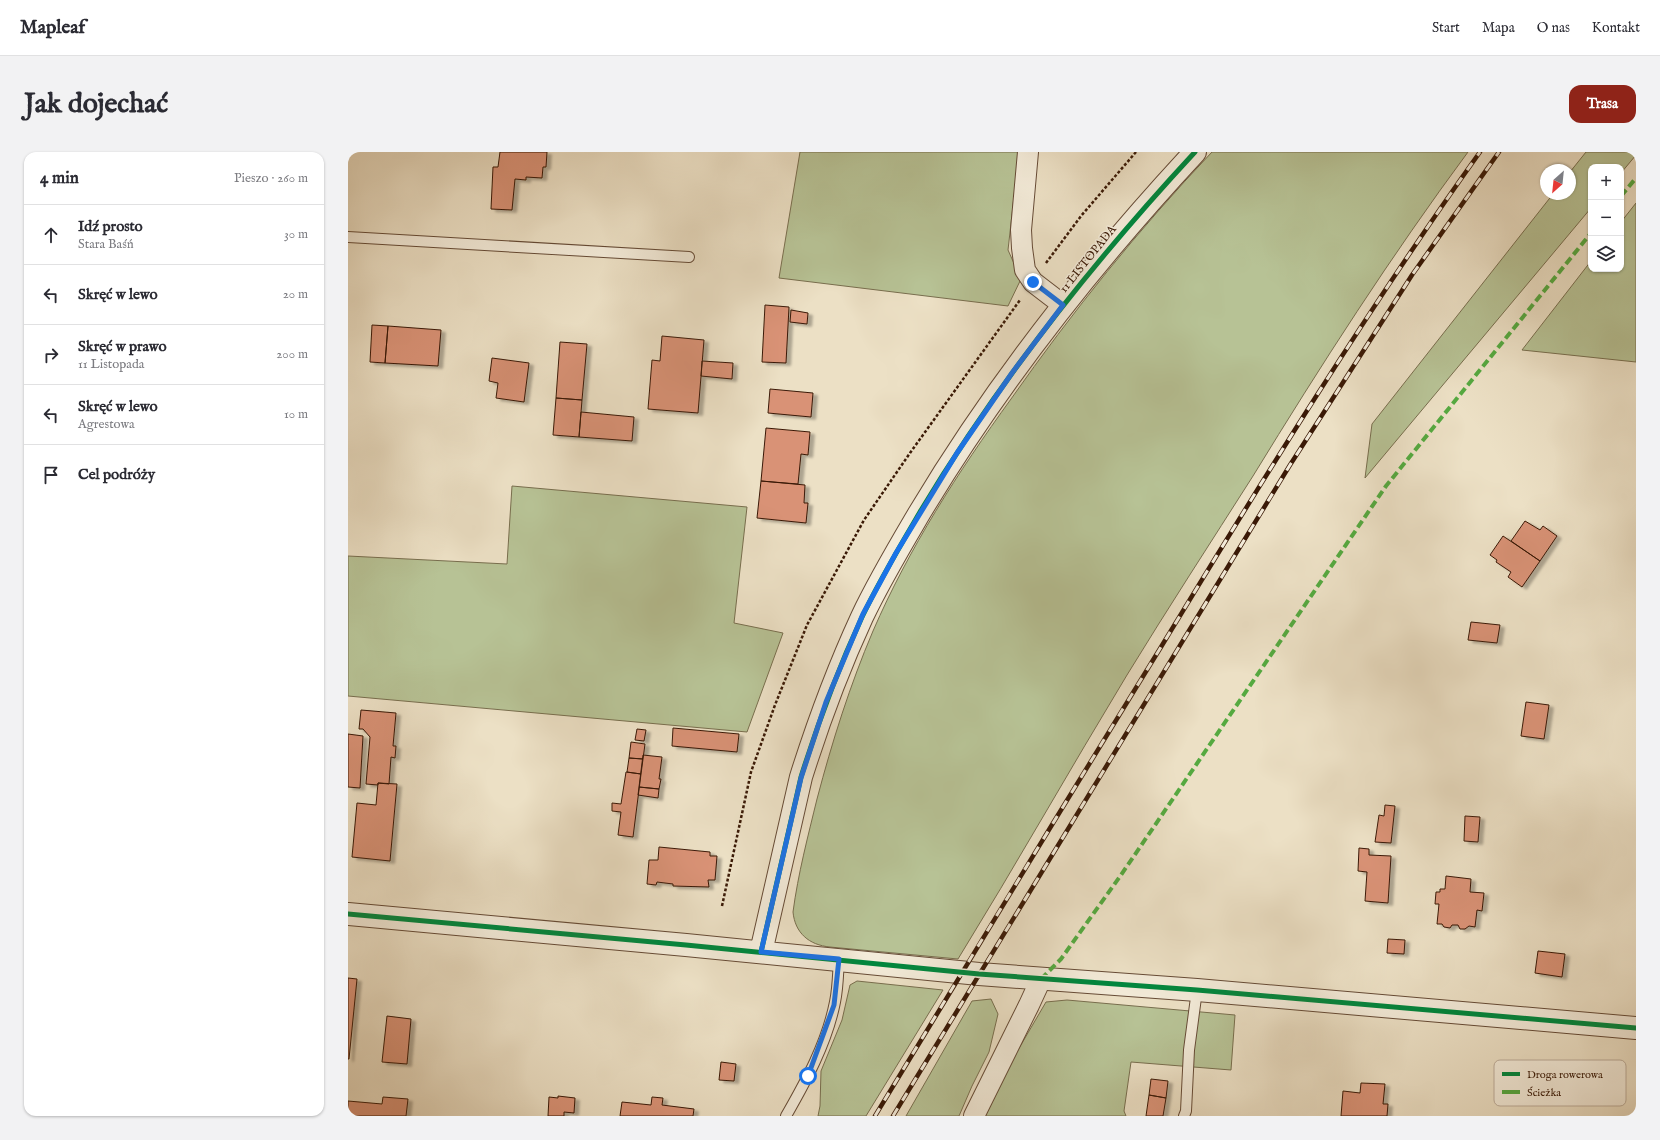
<!DOCTYPE html>
<html lang="pl">
<head>
<meta charset="utf-8">
<style>
	body { margin:0; font-family:"IM FELL English",serif; background:#f2f2f3; color:#2b2b33 }
	.controls { position:absolute; right:12px; top:12px; display:grid; overflow:hidden; border-radius:8px; box-shadow:0 1px 3px #0004 }
	.controls button { width:36px; height:36px; display:grid; place-items:center; padding:0; border:0; border-bottom:1px solid #e1e1e2; background:#fff; color:#2b2b33; font:20px sans-serif }
	.compass { position:absolute; left:1192px; top:12px; width:36px; height:36px; border-radius:50%; background:#fff; box-shadow:0 1px 3px #0004; rotate:207deg }
	.stop { position:absolute; width:12px; height:12px; margin:-9px; border:3px solid #1a73e8; border-radius:50%; background:#fff }
	.stop.end { background:#1a73e8; border-color:#fff; box-shadow:0 1px 4px #0008 }
	.list { margin:0; padding:0; list-style:none }
	h2 { display:flex; justify-content:space-between; align-items:center; height:52px; margin:0; padding:0 16px; font-size:17px }
	h2 small { font-size:13px; font-weight:400; color:#7c7c81 }
	.list li { display:grid; grid-template-columns:26px 1fr auto; gap:12px; align-items:center; box-sizing:border-box; height:60px; padding:0 16px; border-top:1px solid #e1e1e2 }
	.list b { display:block; font-size:15px; white-space:nowrap }
	.list p { margin:0; font-size:13px; white-space:nowrap; color:#7c7c81 }
	.list em { font-size:13px; font-style:normal; color:#7c7c81 }
	.icon { flex:none; width:22px; height:22px; fill:none; stroke:currentColor; stroke-width:2; stroke-linecap:round; stroke-linejoin:round }
	.map { position:relative; flex:none; width:1288px; height:964px; overflow:hidden; border-radius:12px }
	header { display:flex; align-items:center; gap:24px; box-sizing:border-box; height:56px; padding:0 20px; background:#fff; border-bottom:1px solid #e1e1e2 }
	header strong { font-size:19px }
	nav { display:flex; gap:22px; margin-inline-start:auto; font-size:14px }
	.intro { display:flex; align-items:center; justify-content:space-between; box-sizing:border-box; height:96px; padding:0 24px }
	h1 { margin:0; font-size:28px }
	.button { padding:10px 18px; border-radius:12px; background:#8f2418; color:#fff; font-size:14px; font-weight:700 }
	main { display:flex; gap:24px; padding:0 24px }
	aside { flex:1; background:#fff; border-radius:12px; box-shadow:0 1px 3px #0004 }
	.map>svg:first-child { display:block }
	.green { fill:#b7c295; stroke:#786e4e }
	.building { fill:#d99276; stroke:#3a1906; filter:url(#shadow) }
	.lines { fill:none; stroke-linecap:round; stroke-linejoin:round }
	.service-casing { stroke:#664b36; stroke-width:12 }
	.minor-casing { stroke:#664b36; stroke-width:22 }
	.tertiary-casing { stroke:#664b36; stroke-width:24 }
	.path { stroke:#3a1906; stroke-width:2.5; stroke-dasharray:3 2; stroke-linecap:butt }
	.service { stroke:#f3ebd9; stroke-width:10 }
	.minor { stroke:#f3ebd9; stroke-width:20 }
	.tertiary { stroke:#f3ebd9; stroke-width:22 }
	.rail-casing { stroke:#3a1906; stroke-width:4.5 }
	.rail { stroke:#f3ebd9; stroke-width:3; stroke-dasharray:9; stroke-linecap:butt }
	.quiet { stroke:#55a940; stroke-width:4; stroke-dasharray:8 4; stroke-linecap:butt }
	.cycleway-casing { stroke:#f3ebd9; stroke-width:8 }
	.cycleway { stroke:#00873e; stroke-width:5 }
	.route { stroke:#1a73e8; stroke-width:5 }
	.labels { text-anchor:middle; dominant-baseline:central; stroke-width:3; stroke-linejoin:round; paint-order:stroke }
	.street-label { font-size:12px; fill:#3a1906; stroke:#f3ebd9 }
	.key { fill:#f3ebd9; stroke:#bcac9a; stroke-width:1 }
	.key-label { font-size:11px; fill:#3a1906 }
</style>
</head>
<body>
<header>
<strong>Mapleaf</strong>
<nav><a>Start</a><a>Mapa</a><a>O nas</a><a>Kontakt</a></nav>
</header>
<div class="intro"><h1>Jak dojechać</h1><a class="button">Trasa</a></div>
<main>
<aside>
<h2>4 min<small>Pieszo · 260 m</small></h2>
<ul class="list">
<li><svg class="icon" aria-label="ahead" viewBox="0 0 24 24"><path d="M12 20V5M6 11l6-6 6 6"/></svg><div><b>Idź prosto</b><p>Stara Baśń</p></div><em>30 m</em></li>
<li><svg class="icon" aria-label="left" viewBox="0 0 24 24"><path d="M17 20v-9H6M10 6l-5 5 5 5"/></svg><div><b>Skręć w lewo</b></div><em>20 m</em></li>
<li><svg class="icon" aria-label="right" viewBox="0 0 24 24"><path d="M7 20v-9h11M14 6l5 5-5 5"/></svg><div><b>Skręć w prawo</b><p>11 Listopada</p></div><em>200 m</em></li>
<li><svg class="icon" aria-label="left" viewBox="0 0 24 24"><path d="M17 20v-9H6M10 6l-5 5 5 5"/></svg><div><b>Skręć w lewo</b><p>Agrestowa</p></div><em>10 m</em></li>
<li><svg class="icon" aria-label="arrive" viewBox="0 0 24 24"><path d="M6 21V4h12l-3 4 3 4H6"/></svg><div><b>Cel podróży</b></div></li>
</ul>
</aside>
<div class="map">
<svg width="1288" height="964" viewBox="0 0 1288 964">
	<defs>
		<filter id="shadow"><feDropShadow dx="4.5" dy="2.5" stdDeviation="1" flood-color="#0004"/></filter>
	</defs>
	<rect width="100%" height="100%" fill="#ece0c5"/>
	<filter id="stains"><feTurbulence type="fractalNoise" baseFrequency=".005" numOctaves="4"/><feColorMatrix values="0 0 0 0 .2 0 0 0 0 .09 0 0 0 0 .02 0 0 0 .5 -.17"/></filter>
	<radialGradient id="worn" r=".72"><stop offset=".6" stop-color="#630" stop-opacity="0"/><stop offset="1" stop-color="#630" stop-opacity=".3"/></radialGradient>
	<!-- green -->
	<path class="green" d="M452,0H671L660,98L673,127L660,154L431,126Z
		M864,0H1120C1043,104 973,213 905,324C863,390 820,456 779,523C722,617 668,713 610,807L482,795C461,793 447,781 445,760C450,722 460,684 469,647C484,590 502,533 525,479C561,396 610,320 663,247C724,160 791,77 864,0Z
		M1238,0H1288V3L1273,21V15H1243V56L1017,326L1024,272L1205,42H1222V20Z
		M1288,51V210L1174,198L1243,109V117H1273V70Z
		M164,334L399,355L386,471L435,481L399,580L0,544V404L159,412Z
		M509,829L595,838L518,964H470L472,954L473,919L494,868L502,833Z
		M643,847L650,862L641,900L624,934L611,964H558L624,849Z
		M719,848L887,863L883,918L783,910L776,959L778,964H635L653,927L698,850Z"/>
	<!-- building -->
	<path class="building" d="M152,0H199L198,15H195L194,26L178,25V28L167,27L164,58L143,57L145,15H150Z
		M417,153L441,155L438,211L414,210Z
		M443,158L460,161L459,172L442,170Z
		M24,173L40,174L37,211L22,210Z
		M40,174L93,178L90,214L37,211Z
		M314,184L356,188L350,261L300,257L304,208L312,209Z
		M212,190L239,192L234,248L208,246Z
		M144,206L181,211L176,250L148,246L150,231L141,229Z
		M354,209L385,211L384,227L353,224Z
		M422,237L465,241L463,265L420,261Z
		M208,246L234,248L231,285L205,283Z
		M233,260L286,265L284,289L231,285Z
		M418,276L462,280L460,303L453,302L450,332L413,329Z
		M413,329L457,333L456,351H460L458,371L409,366Z
		M1177,369L1192,378L1195,374L1209,384L1192,409L1163,389Z
		M1155,384L1192,409L1174,435L1160,425L1163,420L1148,410L1149,408L1142,403Z
		M1123,470L1152,473L1149,491L1120,488Z
		M1178,550L1201,553L1196,587L1173,584Z
		M13,558L48,561L45,594H48L47,606L43,605L41,632L30,631V633L18,632L22,585L15,577H11Z
		M325,576L391,582L389,600L324,594Z
		M289,577L298,578L296,589L287,588Z
		M0,582L15,584L12,636L0,635Z
		M283,590L297,592L295,607L281,606Z
		M295,603L314,605L311,627H313L311,637L291,635Z
		M281,606L295,607L293,622L279,620Z
		M278,620L293,622L285,685L270,683L273,660L264,659V651L273,652Z
		M30,631L49,632L42,709L4,705L9,651L28,653Z
		M291,635L311,637L310,646L290,643Z
		M1037,653L1047,654L1043,691L1027,690L1031,663L1036,664Z
		M1117,664L1132,665L1130,690L1116,689Z
		M311,695L362,700V704H369L367,728H360L361,735L325,734V732L309,730L308,733L299,732L301,708H310Z
		M1011,696L1021,697V703L1043,704L1040,751L1017,749L1019,720L1010,719Z
		M1098,724L1123,727L1122,740L1136,741L1134,759L1129,758L1127,775L1121,774L1117,777H1112L1110,773H1104L1102,776L1096,775L1094,772H1089L1091,752H1087L1088,740H1092V737H1097Z
		M1040,787L1057,788L1056,802L1039,801Z
		M1190,799L1217,802L1214,825L1187,821Z
		M0,826L9,827L1,907H0Z
		M39,864L63,867L59,912L34,910Z
		M373,910L388,912L386,929L371,928Z
		M803,927L820,929L818,946L801,943Z
		M1013,931L1037,932L1035,952H1040L1039,964H993L995,939L1012,941Z
		M801,943L818,946L815,964H798Z
		M210,944L227,946L226,961L216,960V964H200L201,945L210,946Z
		M35,945L60,947L58,964H0V949L34,952Z
		M304,945L315,946L314,953L346,957L345,964H272L274,950L303,953Z"/>
	<g class="lines">
		<defs>
			<path id="service" d="M0,85L341,105
				M438,964C458,929 479,891 487,850C490,836 490,821 491,807
				M836,964L838,959L841,898L849,838"/>
			<path id="minor" d="M680,0L673,78L674,96L677,118L685,130L715,153
				M626,964L681,853L693,827"/>
			<path id="tertiary" d="M0,762L338,793L631,822L849,838L1288,876
				M413,800L453,625C470,571 490,517 514,465C531,429 552,394 572,360C650,230 744,111 847,0"/>
		</defs>
		<!-- service casing -->
		<use href="#service" class="service-casing"/>
		<!-- minor casing -->
		<use href="#minor" class="minor-casing"/>
		<!-- tertiary casing -->
		<use href="#tertiary" class="tertiary-casing"/>
		<!-- path -->
		<path class="path" d="M698,111L733,64L788,0
			M374,754L403,620L427,553L459,473L516,368L562,301L672,148"/>
		<!-- service -->
		<use href="#service" class="service"/>
		<!-- minor -->
		<use href="#minor" class="minor"/>
		<!-- tertiary -->
		<use href="#tertiary" class="tertiary"/>
		<defs>
			<path id="rail" d="M527,964C622,807 717,651 813,495C915,327 1018,160 1132,0
				M545,964L942,313L1064,123L1151,0"/>
		</defs>
		<!-- rail casing -->
		<use href="#rail" class="rail-casing"/>
		<!-- rail -->
		<use href="#rail" class="rail"/>
		<!-- quiet -->
		<path class="quiet" d="M1273,44L1288,26
			M693,827L713,807L773,723L1038,334L1243,81"/>
		<defs>
			<path id="cycleway" d="M0,762L338,793L631,822L849,838L1288,876
				M413,800L453,625C470,571 490,517 514,465C531,429 552,394 572,360C650,230 744,111 847,0"/>
		</defs>
		<!-- cycleway casing -->
		<use href="#cycleway" class="cycleway-casing"/>
		<!-- cycleway -->
		<use href="#cycleway" class="cycleway"/>
	</g>
	<g class="lines">
		<!-- route -->
		<path class="route" d="M460,924L486,853L491,807L413,800L453,626L478,550L515,462L548,401L609,301L664,221L715,153L685,130"/>
	</g>
	<g class="labels">
		<!-- street labels -->
		<g class="street-label">
			<text transform="translate(740 107) rotate(-51)">11 LISTOPADA</text>
		</g>
	</g>
	<!-- legend -->
	<rect x="1146" y="908" width="132" height="46" rx="6" class="key"/>
	<rect x="1154" y="920" width="18" height="4" fill="#00873e"/>
	<rect x="1154" y="938" width="18" height="4" fill="#55a940"/>
	<g class="key-label">
		<text x="1179" y="926">Droga rowerowa</text>
		<text x="1179" y="944">Ścieżka</text>
	</g>
	<rect width="100%" height="100%" filter="url(#stains)"/>
	<rect width="100%" height="100%" fill="url(#worn)"/>
</svg>
<div class="controls">
<button>+</button>
<button>−</button>
<button><svg class="icon" aria-label="layers" viewBox="0 0 24 24"><path d="M12 4l9 5-9 5-9-5zM3 14l9 5 9-5"/></svg></button>
</div>
<svg class="compass" viewBox="-18 -18 36 36"><path d="M0-13l5 13h-10z" fill="#e53935"/><path d="M0 13l5-13h-10z" fill="#7c7c81"/></svg>
<div class="stop" style="left:460px;top:924px"></div>
<div class="stop end" style="left:685px;top:130px"></div>
</div>
</main>
</body>
</html>
